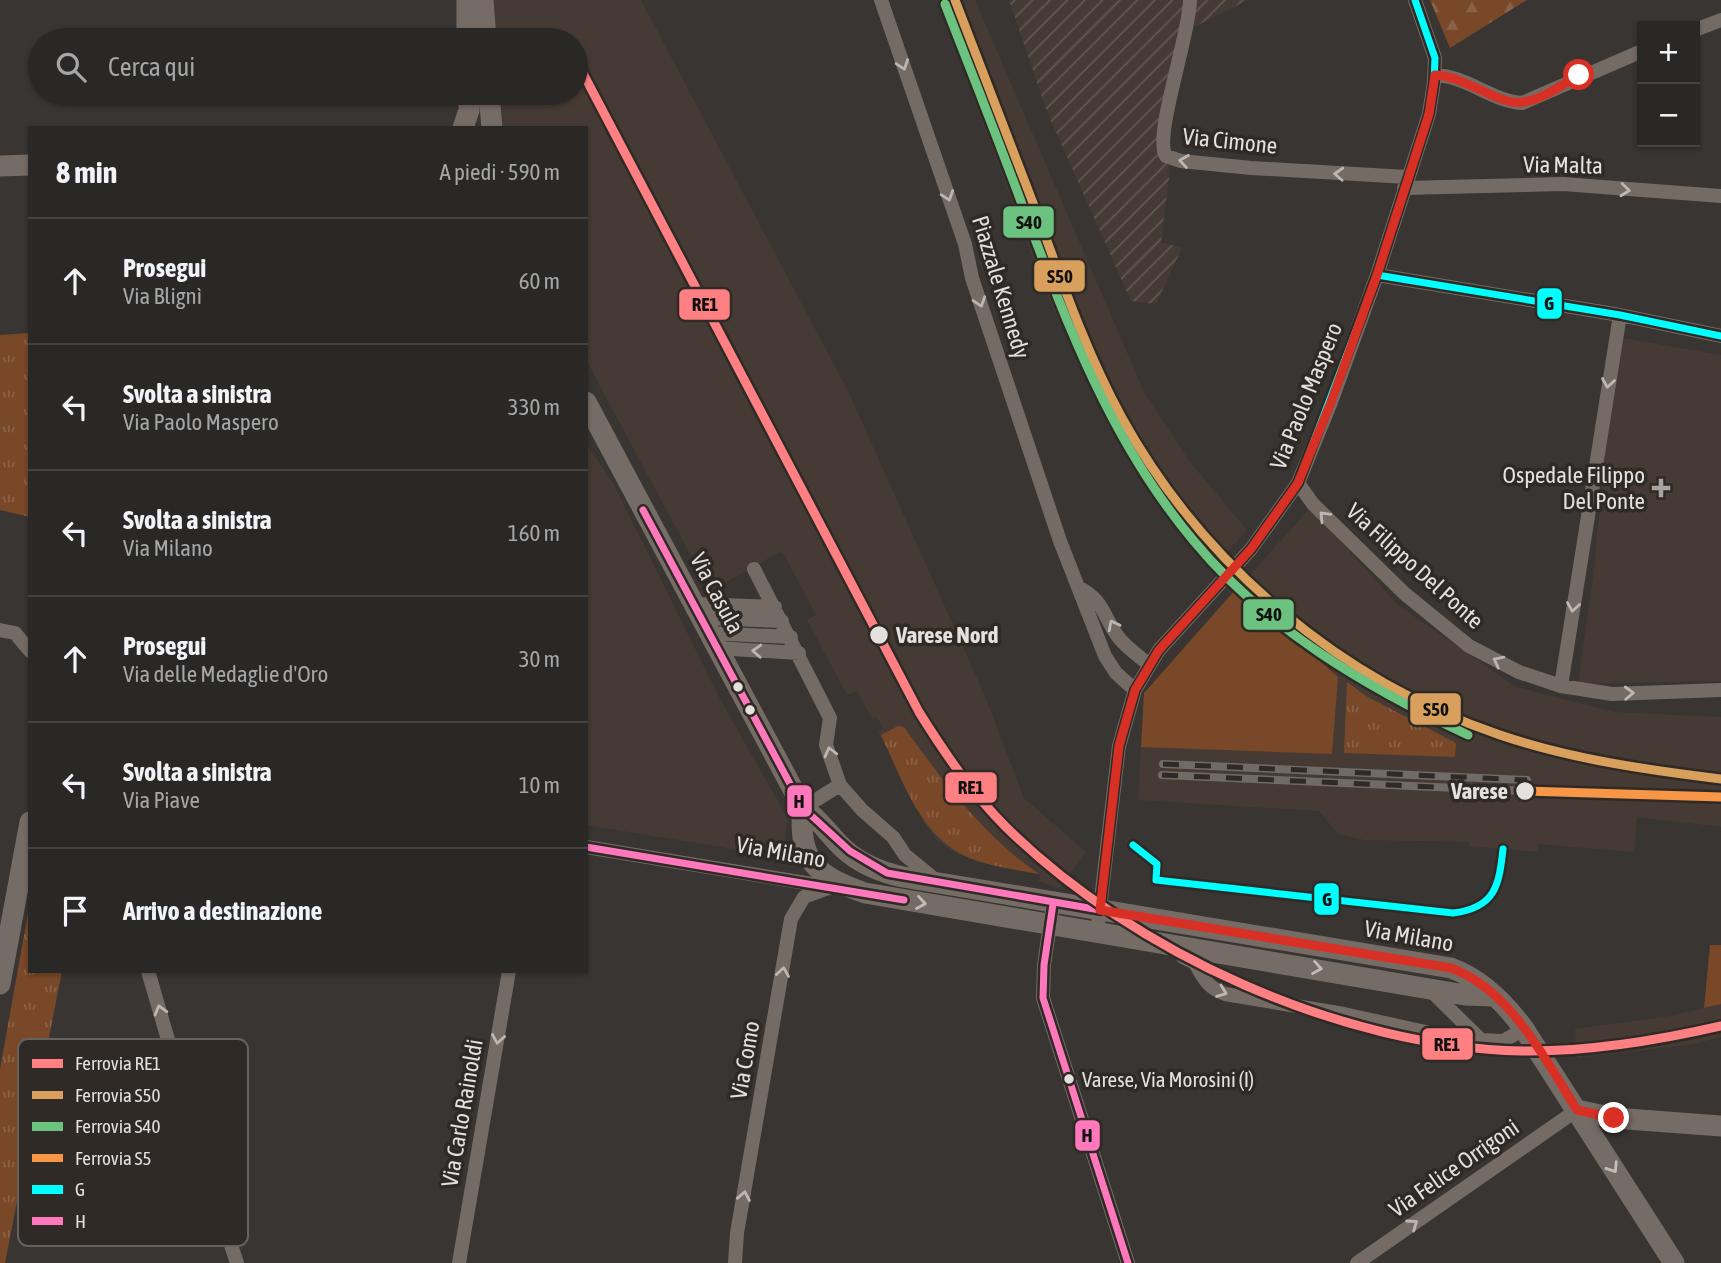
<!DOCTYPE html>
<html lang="it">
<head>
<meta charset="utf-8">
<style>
	body { margin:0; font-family:"Asap Condensed",sans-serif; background:#32302e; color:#f1f3f6 }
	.controls { position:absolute; right:21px; top:21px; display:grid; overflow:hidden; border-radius:0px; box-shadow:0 2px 5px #0004 }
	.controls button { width:63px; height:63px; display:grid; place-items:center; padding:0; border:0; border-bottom:2px solid #464443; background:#2a2826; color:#f1f3f6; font:35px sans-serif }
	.stop { position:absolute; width:21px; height:21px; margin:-16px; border:5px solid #d93025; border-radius:50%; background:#fff }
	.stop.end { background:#d93025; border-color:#fff; box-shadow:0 2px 7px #0008 }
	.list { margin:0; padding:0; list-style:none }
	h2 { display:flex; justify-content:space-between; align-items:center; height:91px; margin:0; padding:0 28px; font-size:30px }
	h2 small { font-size:23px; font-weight:400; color:#a5a6a7 }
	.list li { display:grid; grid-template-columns:46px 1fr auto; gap:21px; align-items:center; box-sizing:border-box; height:126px; padding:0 28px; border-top:2px solid #464443 }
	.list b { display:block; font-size:26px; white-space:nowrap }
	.list p { margin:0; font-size:23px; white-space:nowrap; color:#a5a6a7 }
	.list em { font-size:23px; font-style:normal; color:#a5a6a7 }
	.icon { flex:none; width:38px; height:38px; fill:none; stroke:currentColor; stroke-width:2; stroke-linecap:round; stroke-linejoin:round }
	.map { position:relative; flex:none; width:1721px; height:1263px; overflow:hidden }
	.search { position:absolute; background:#2a2826; box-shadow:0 2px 5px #0004; left:28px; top:28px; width:560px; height:77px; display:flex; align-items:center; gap:18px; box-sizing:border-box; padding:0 24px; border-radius:38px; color:#a5a6a7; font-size:26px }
	.panel { position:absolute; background:#2a2826; box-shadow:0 2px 5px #0004; left:28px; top:126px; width:560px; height:847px; border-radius:0px }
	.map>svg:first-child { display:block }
	.built { fill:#453b34 }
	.industrial { fill:url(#industrial-furrows) }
	.grass { fill:#784829 }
	.forest { fill:url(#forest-firs) }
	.park { fill:url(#park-tufts) }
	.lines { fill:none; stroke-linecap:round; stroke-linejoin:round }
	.street { stroke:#746b65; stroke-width:14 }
	.secondary { stroke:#766c66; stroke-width:21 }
	.rail-casing { stroke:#706b67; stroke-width:8 }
	.rail { stroke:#2f2a26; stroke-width:5; stroke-dasharray:16; stroke-linecap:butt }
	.bus-1-casing { stroke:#2f2a26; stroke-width:12 }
	.bus-2-casing { stroke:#2f2a26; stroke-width:12 }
	.bus-1 { stroke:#0ff; stroke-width:7 }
	.bus-2 { stroke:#ff78bb; stroke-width:7 }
	.rail-1-casing { stroke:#2f2a26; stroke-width:14 }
	.rail-2-casing { stroke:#2f2a26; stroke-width:14 }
	.rail-3-casing { stroke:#2f2a26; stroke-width:14 }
	.rail-4-casing { stroke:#2f2a26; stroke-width:14 }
	.rail-1 { stroke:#ff8083; stroke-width:9 }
	.rail-2 { stroke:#d8a05c; stroke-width:9 }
	.rail-3 { stroke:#6cc27f; stroke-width:9 }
	.rail-4 { stroke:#f79647; stroke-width:9 }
	.oneway { stroke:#bdb7b4 }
	.oneway2 { stroke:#c3bdba }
	.route { stroke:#d93025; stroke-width:9 }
	.poi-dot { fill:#a8a4a2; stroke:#2f2a26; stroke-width:2.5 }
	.stop-dot { fill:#e4e0de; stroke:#2f2a26; stroke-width:2.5 }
	.labels { text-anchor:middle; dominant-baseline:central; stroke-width:7; stroke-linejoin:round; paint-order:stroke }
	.bus-label { font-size:21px; fill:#e4e0de; stroke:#2f2a26; text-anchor:start }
	.street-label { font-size:23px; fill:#e4e0de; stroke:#2f2a26 }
	.poi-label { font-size:23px; fill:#e4e0de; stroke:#2f2a26; text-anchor:end }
	.stop-label { font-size:23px; font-weight:bold; fill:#e4e0de; stroke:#2f2a26; text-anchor:start }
	.key { fill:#2f2a26; stroke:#65615d; stroke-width:2 }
	.key-label { font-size:19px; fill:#e4e0de }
	.line-badge { stroke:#2f2a26; stroke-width:2.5 }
	.pale-badge-label { font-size:19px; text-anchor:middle; font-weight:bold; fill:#111 }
</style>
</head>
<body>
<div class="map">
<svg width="1721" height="1263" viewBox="0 0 1721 1263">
	<defs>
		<pattern id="industrial-furrows" width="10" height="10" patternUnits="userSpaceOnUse" patternTransform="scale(1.75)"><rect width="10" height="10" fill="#453b34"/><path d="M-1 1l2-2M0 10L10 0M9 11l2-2" fill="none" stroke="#605751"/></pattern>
		<pattern id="forest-firs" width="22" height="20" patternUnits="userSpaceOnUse" patternTransform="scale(1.75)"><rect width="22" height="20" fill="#784829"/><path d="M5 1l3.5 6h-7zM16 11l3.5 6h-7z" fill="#8b6248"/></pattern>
		<pattern id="park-tufts" width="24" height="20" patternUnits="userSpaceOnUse" patternTransform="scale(1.75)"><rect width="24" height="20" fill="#784829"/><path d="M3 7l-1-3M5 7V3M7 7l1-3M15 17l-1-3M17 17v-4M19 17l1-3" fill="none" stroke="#8b6248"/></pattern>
	</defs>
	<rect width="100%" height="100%" fill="#383532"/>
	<!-- built -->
	<path class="built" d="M491,0H641L849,393L985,696L1024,798L1086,852L1059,889L1039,881L1040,875L977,862L954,852L937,840L926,826L878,732L883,729L877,717L872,719L857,691L847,695L807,620L816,615L782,551L710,591L586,360V128H503L500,93H576V40H495Z
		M937,0H975L1145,394L1190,462L1247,530L1215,566L1193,543L1106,420L1046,293Z
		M1623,338L1721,355V681L1578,684L1594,569L1609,407Z
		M586,444L613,483L720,699L788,819L783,857L586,825Z
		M1310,508L1398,605L1516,687L1614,712L1721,717V827L1637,817L1634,852L1538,844V852L1470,846L1468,842L1364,840L1338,834L1319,811L1138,800L1144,693Z
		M1721,1004V1037L1694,1044L1577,1058L1575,1029L1670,1016Z"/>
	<!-- industrial -->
	<path class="industrial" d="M1009,0H1248L1188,30L1163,154L1170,170L1161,242L1182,248L1156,304L1131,301L1047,112Z"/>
	<!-- grass -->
	<path class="grass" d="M1236,589L1338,677L1332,754L1141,747L1144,693Z
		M1710,945H1721V1004L1704,1008Z"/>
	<!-- forest -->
	<path class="forest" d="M1430,0H1527L1450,48Z"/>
	<!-- park -->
	<path class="park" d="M30,333V517L0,510V335Z
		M1347,682L1366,696L1456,743L1455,757L1344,753Z
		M898,726L904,727C942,780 984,837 1039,874C1018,870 995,867 975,860C921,841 904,783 881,735Z
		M30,902V971H62L5,1263H0V1069Z"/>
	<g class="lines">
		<!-- street -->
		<path class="street" d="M881,0L965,244L972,278L1060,541L1105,656L1116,673L1135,690
			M1190,0C1190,34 1153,137 1166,156L1181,161L1251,168L1407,177
			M1695,30L1721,20
			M1435,75C1467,76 1491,101 1522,103L1642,51
			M1404,188L1563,184L1721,196
			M1377,275L1620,315L1721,336
			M1298,483L1313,504L1405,594L1469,646L1519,672L1561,686L1612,694L1721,690
			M754,569L830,718L826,745L840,785L862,810L893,837L905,855L933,878
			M1078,587C1106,602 1102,616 1119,638C1127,648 1139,656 1148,664
			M692,604L775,607
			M700,618L782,621
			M0,630L15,633L30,651
			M707,633L791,637
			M716,648L799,653
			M1561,686L1620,315
			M803,808L840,785
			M586,847L830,887
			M1053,904L1044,965L1043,998L1128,1263
			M1097,933L1119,746L1135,690L1159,650L1251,549L1298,483L1331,402L1377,275L1429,114L1434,82L1435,58L1415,0
			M1177,946L1183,957L1195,963C1204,979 1207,987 1225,994L1344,1014L1430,1033L1478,1038
			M148,971L205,1167L237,1263
			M1427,987L1481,1040L1503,1041L1524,1029
			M459,1263L509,971
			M735,1263L737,1233L791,919L804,897L831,887
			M1357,1263L1577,1110"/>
		<!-- secondary -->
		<path class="secondary" d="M467,0V40
			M483,0L486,40
			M489,93L492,128
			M463,128L469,110V93
			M0,166L30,165
			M586,402L803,808C820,819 828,834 843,848C860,864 880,872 903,877L1451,968C1481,979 1505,1003 1524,1029L1674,1263
			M803,808C797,862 818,876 865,893L1465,995L1492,996
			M0,984L30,822
			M1577,1110L1614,1118L1721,1126"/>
		<defs>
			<path id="rail" d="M1163,764L1527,780
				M1162,775L1525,791"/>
		</defs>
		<!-- rail casing -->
		<use href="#rail" class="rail-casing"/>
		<!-- rail -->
		<use href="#rail" class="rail"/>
		<defs>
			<path id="bus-1" d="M1377,275L1620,315L1721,336
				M1133,845L1157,864L1156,880L1453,913C1495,908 1499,886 1503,849
				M1100,910L1119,746L1135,690L1159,650L1251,549L1298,483L1377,275L1429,114L1434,82L1435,58L1415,0"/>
			<path id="bus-2" d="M643,510L803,808L850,851L887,873L1100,910
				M586,847L904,900
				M1053,904L1044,965L1043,998L1128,1263"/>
		</defs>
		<!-- bus-1 casing -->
		<use href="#bus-1" class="bus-1-casing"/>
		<!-- bus-2 casing -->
		<use href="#bus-2" class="bus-2-casing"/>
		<!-- bus-1 -->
		<use href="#bus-1" class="bus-1"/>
		<!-- bus-2 -->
		<use href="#bus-2" class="bus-2"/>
		<defs>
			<path id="rail-1" d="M576,60L919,712C944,752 971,792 1005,826C1133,953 1341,1047 1522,1051C1590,1052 1656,1041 1721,1026"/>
			<path id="rail-2" d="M955,0C983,72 1011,144 1038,216C1063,285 1087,354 1122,418C1203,565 1341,681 1500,735C1571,759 1647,770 1721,779"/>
			<path id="rail-3" d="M945,4C971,71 998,139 1023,207C1067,324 1111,442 1193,540C1265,628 1366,687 1468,735"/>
			<path id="rail-4" d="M1525,791L1721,797"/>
		</defs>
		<!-- rail-1 casing -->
		<use href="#rail-1" class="rail-1-casing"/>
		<!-- rail-2 casing -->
		<use href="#rail-2" class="rail-2-casing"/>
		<!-- rail-3 casing -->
		<use href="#rail-3" class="rail-3-casing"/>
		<!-- rail-4 casing -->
		<use href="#rail-4" class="rail-4-casing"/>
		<!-- rail-1 -->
		<use href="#rail-1" class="rail-1"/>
		<!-- rail-2 -->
		<use href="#rail-2" class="rail-2"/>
		<!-- rail-3 -->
		<use href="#rail-3" class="rail-3"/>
		<!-- rail-4 -->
		<use href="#rail-4" class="rail-4"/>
	</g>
	<!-- one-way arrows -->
	<defs><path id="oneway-chevron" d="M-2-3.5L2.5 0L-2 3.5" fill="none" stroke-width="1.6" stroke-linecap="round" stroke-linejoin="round" transform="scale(1.75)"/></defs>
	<g class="oneway">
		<use href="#oneway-chevron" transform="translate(903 65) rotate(71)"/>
		<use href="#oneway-chevron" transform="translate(1184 161) rotate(-171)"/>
		<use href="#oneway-chevron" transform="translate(1339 174) rotate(-177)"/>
		<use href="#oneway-chevron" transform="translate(1625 190) rotate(6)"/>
		<use href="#oneway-chevron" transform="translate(948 196) rotate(71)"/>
		<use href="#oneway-chevron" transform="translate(980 302) rotate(72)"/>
		<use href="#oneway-chevron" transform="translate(1608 383) rotate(99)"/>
		<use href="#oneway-chevron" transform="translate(1324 516) rotate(-134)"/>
		<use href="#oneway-chevron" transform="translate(1573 607) rotate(99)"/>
		<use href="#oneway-chevron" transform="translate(1113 625) rotate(-117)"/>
		<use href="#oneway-chevron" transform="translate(757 651) rotate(-177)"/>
		<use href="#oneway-chevron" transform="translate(1498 661) rotate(-153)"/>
		<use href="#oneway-chevron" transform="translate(1629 693) rotate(-2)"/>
		<use href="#oneway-chevron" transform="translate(830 752) rotate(-104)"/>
		<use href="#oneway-chevron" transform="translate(783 972) rotate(-81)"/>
		<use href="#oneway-chevron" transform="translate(1222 992) rotate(21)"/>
		<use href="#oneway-chevron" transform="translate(160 1010) rotate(-106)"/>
		<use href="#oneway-chevron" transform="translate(498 1039) rotate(99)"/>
		<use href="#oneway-chevron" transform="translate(744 1196) rotate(-80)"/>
		<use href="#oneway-chevron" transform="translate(1413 1224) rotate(-35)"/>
	</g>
	<g class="oneway2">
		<use href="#oneway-chevron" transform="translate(921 903) rotate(10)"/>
		<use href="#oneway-chevron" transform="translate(1317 968) rotate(9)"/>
		<use href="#oneway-chevron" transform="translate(1613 1168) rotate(57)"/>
	</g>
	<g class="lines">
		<!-- route -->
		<path class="route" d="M1579,75C1562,85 1543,99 1524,102C1500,107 1466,76 1435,75L1429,114L1377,275L1331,402L1298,483L1251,549L1159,650L1135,690L1119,746L1100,910L1451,968C1511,990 1545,1059 1577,1110L1614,1118"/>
	</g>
	<!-- markers -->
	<path class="poi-dot" d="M1657.5 477.5h7v7h7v7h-7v7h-7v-7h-7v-7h7z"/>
	<g class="stop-dot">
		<circle cx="879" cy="635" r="10"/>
		<circle cx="738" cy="687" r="6"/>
		<circle cx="750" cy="710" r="6"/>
		<circle cx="1525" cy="791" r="10"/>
		<circle cx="1069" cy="1079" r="6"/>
	</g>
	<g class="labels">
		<!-- bus labels -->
		<g class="bus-label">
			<text x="1082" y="1079">Varese, Via Morosini (I)</text>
		</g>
		<!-- street labels -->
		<g class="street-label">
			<text transform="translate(1230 141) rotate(6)">Via Cimone</text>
			<text transform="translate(1563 165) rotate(1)">Via Malta</text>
			<text transform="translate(1001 287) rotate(73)">Piazzale Kennedy</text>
			<text transform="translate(1306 396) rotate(-68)">Via Paolo Maspero</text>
			<text transform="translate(1415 566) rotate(42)">Via Filippo Del Ponte</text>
			<text transform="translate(717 593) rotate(62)">Via Casula</text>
			<text transform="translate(781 852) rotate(10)">Via Milano</text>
			<text transform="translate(1409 936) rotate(10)">Via Milano</text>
			<text transform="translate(745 1060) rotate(-80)">Via Como</text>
			<text transform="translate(462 1113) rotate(-80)">Via Carlo Rainoldi</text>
			<text transform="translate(1454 1168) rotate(-35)">Via Felice Orrigoni</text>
		</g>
		<!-- poi labels -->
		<g class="poi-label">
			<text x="1645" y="475">Ospedale Filippo<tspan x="1645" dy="26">Del Ponte</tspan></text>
		</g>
		<!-- stop labels -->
		<g class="stop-label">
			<text x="896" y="635">Varese Nord</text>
			<text x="1508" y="791" text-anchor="end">Varese</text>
		</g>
	</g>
	<!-- legend -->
	<rect x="18" y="1039" width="230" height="207" rx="10" class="key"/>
	<rect x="32" y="1059" width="31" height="9" fill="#ff8083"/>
	<rect x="32" y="1091" width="31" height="8" fill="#d8a05c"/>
	<rect x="32" y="1122" width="31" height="9" fill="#6cc27f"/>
	<rect x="32" y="1154" width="31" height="8" fill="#f79647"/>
	<rect x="32" y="1185" width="31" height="9" fill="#0ff"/>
	<rect x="32" y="1217" width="31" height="8" fill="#ff78bb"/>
	<g class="key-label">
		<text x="75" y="1070">Ferrovia RE1</text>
		<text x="75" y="1102">Ferrovia S50</text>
		<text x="75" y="1133">Ferrovia S40</text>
		<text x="75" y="1165">Ferrovia S5</text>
		<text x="75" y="1196">G</text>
		<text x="75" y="1228">H</text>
	</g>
	<g class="line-badge">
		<rect x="1002" y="205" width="53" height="34" rx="7" fill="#6cc27f"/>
		<rect x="1033" y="259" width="53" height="34" rx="7" fill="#d8a05c"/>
		<rect x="1536" y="287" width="27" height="33" rx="7" fill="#0ff"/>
		<rect x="678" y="288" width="53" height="33" rx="7" fill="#ff8083"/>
		<rect x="1242" y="598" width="53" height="33" rx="7" fill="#6cc27f"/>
		<rect x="1409" y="692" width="53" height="34" rx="7" fill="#d8a05c"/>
		<rect x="944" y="771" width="54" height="33" rx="7" fill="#ff8083"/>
		<rect x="786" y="784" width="27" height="34" rx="7" fill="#ff78bb"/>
		<rect x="1313" y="882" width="27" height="34" rx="7" fill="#0ff"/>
		<rect x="1421" y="1027" width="53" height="34" rx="7" fill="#ff8083"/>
		<rect x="1074" y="1119" width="27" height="33" rx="7" fill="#ff78bb"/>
	</g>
	<g class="pale-badge-label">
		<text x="1029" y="229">S40</text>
		<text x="1060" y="283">S50</text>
		<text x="1549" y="310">G</text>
		<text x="705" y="311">RE1</text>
		<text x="1269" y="621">S40</text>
		<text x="1436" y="716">S50</text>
		<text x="971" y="794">RE1</text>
		<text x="799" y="808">H</text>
		<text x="1327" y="906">G</text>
		<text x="1447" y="1051">RE1</text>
		<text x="1087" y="1142">H</text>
	</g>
</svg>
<div class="controls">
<button>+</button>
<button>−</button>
</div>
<div class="stop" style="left:1579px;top:75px"></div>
<div class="stop end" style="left:1614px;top:1118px"></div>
<div class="search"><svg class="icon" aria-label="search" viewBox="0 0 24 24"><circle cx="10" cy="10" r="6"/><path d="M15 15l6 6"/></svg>Cerca qui</div>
<section class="panel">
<h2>8 min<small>A piedi · 590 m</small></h2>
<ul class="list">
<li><svg class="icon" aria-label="ahead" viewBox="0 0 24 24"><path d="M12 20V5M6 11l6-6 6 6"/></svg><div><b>Prosegui</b><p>Via Blignì</p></div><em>60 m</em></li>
<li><svg class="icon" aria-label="left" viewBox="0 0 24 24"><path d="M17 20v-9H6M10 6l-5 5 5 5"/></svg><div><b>Svolta a sinistra</b><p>Via Paolo Maspero</p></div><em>330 m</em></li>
<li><svg class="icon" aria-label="left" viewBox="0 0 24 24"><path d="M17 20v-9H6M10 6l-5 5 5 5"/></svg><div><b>Svolta a sinistra</b><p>Via Milano</p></div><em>160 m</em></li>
<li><svg class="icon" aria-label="ahead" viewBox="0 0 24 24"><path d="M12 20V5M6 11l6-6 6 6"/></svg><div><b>Prosegui</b><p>Via delle Medaglie d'Oro</p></div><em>30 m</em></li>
<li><svg class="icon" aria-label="left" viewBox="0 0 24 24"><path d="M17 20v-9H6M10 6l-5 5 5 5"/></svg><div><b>Svolta a sinistra</b><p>Via Piave</p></div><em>10 m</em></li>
<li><svg class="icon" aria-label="arrive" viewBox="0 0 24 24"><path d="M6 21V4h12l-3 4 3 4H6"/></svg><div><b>Arrivo a destinazione</b></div></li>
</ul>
</section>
</div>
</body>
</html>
